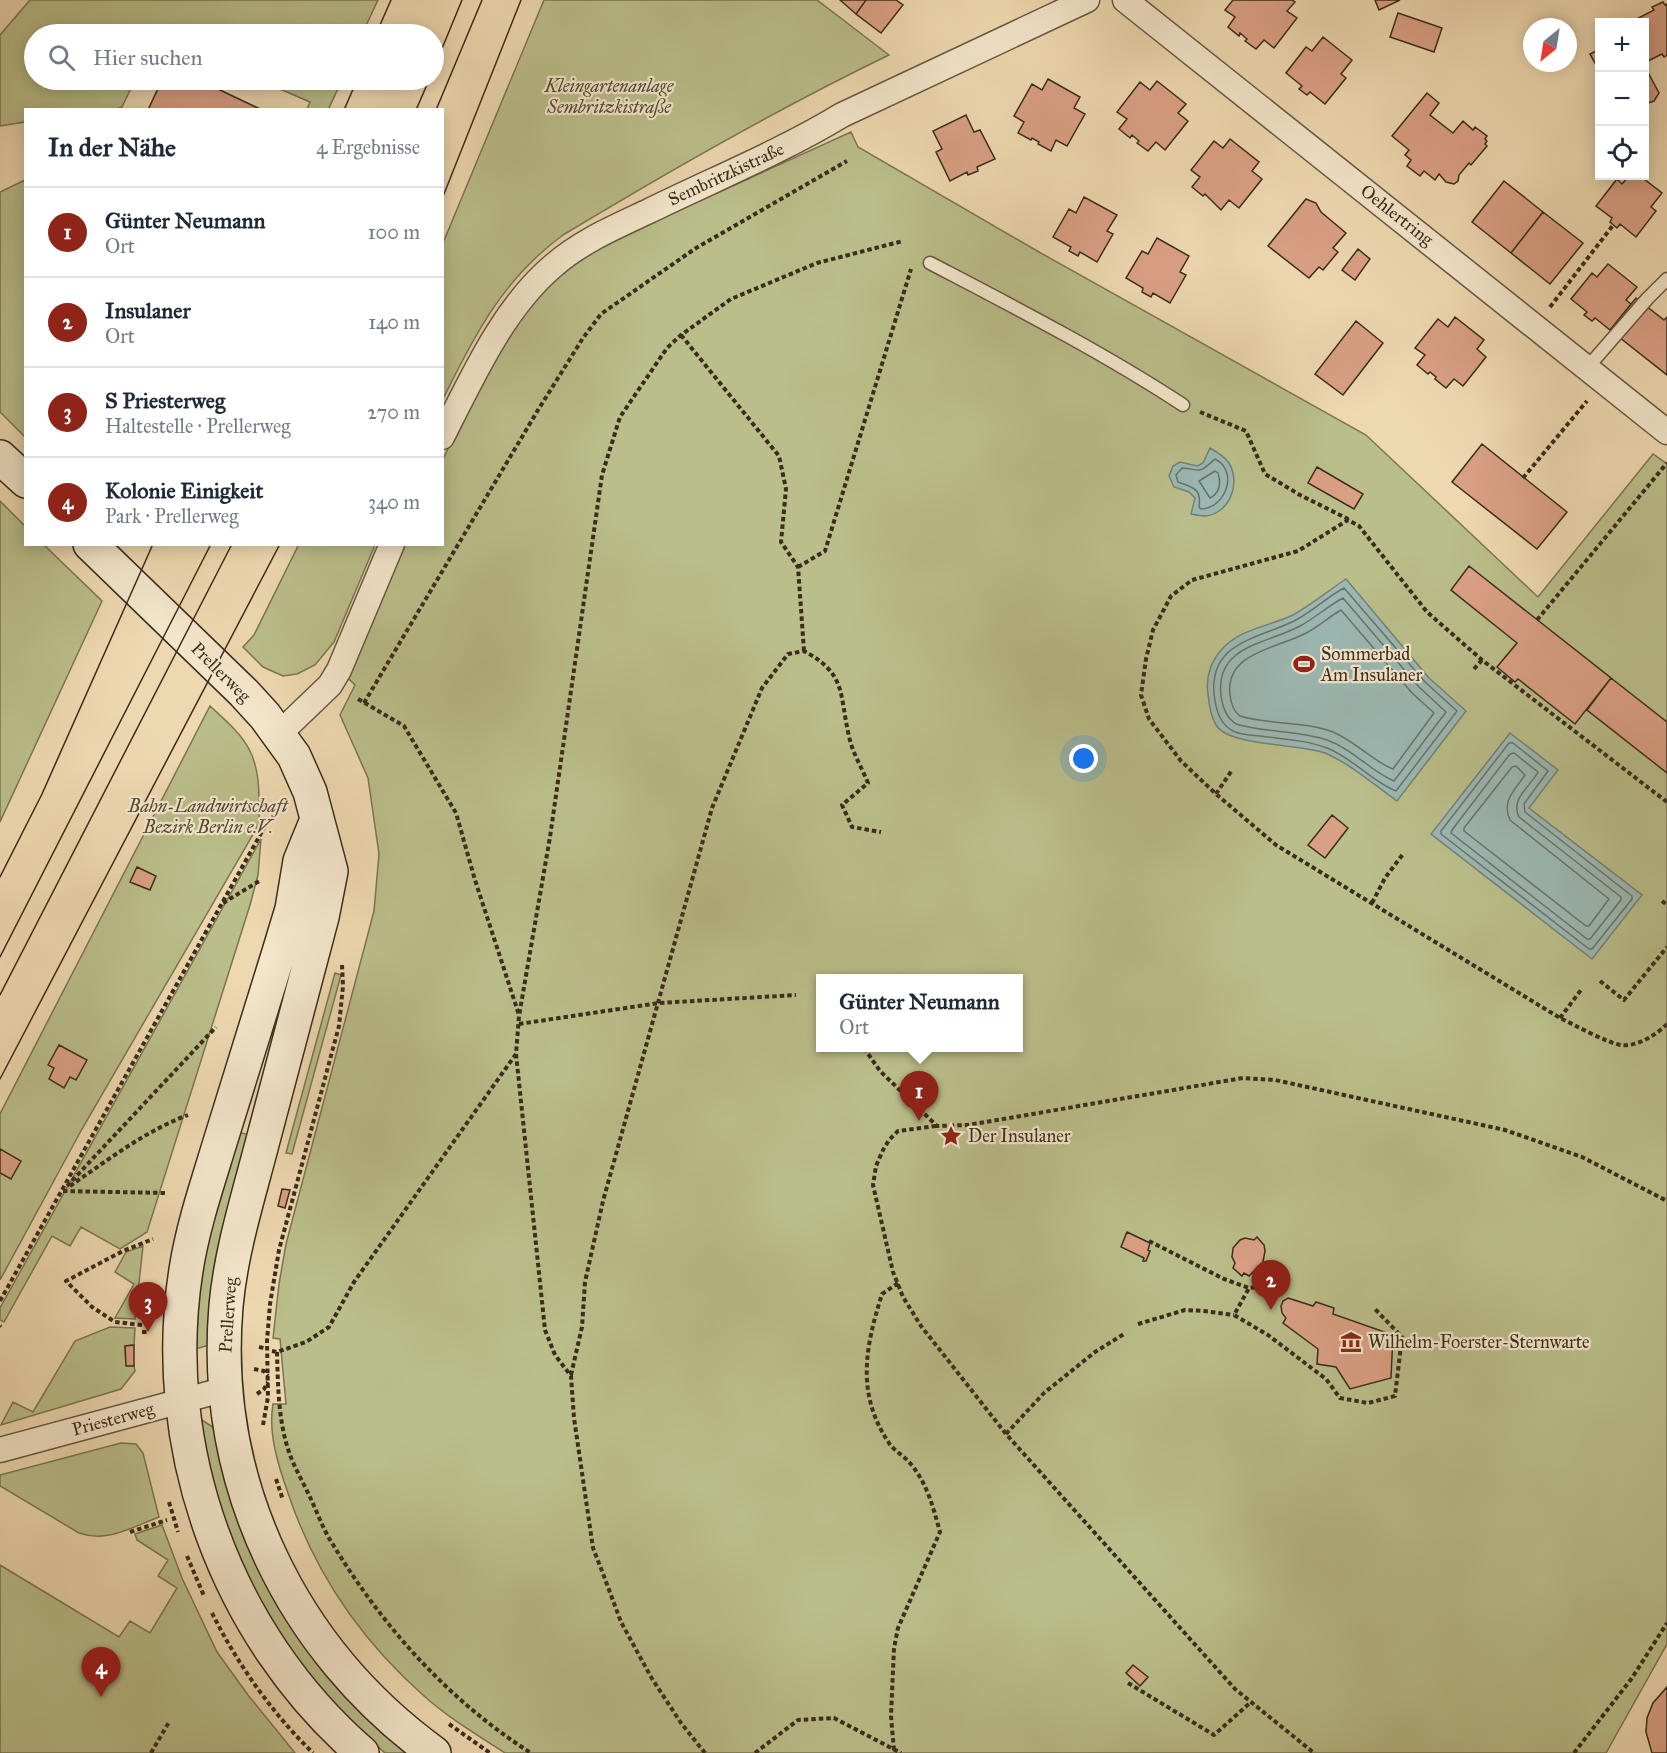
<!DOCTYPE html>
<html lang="de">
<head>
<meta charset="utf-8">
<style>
	body { margin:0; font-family:"IM FELL Great Primer",serif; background:#f2f2f3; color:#1f2937 }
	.controls { position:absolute; right:18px; top:18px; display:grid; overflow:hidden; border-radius:0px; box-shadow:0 3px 15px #0003 }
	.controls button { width:54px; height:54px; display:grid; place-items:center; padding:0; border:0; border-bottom:2px solid #e0e1e3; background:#fff; color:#1f2937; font:30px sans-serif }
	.compass { position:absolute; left:1523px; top:18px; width:54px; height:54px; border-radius:50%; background:#fff; box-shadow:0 3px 15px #0003; rotate:210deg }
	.you { position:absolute; left:1084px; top:759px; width:21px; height:21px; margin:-15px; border:4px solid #fff; border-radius:50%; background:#1a73e8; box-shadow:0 0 0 9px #1a73e833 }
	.badge { display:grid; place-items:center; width:39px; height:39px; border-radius:50%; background:#8f2418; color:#fff; font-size:20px; font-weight:700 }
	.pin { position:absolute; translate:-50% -50px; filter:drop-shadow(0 2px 3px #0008) }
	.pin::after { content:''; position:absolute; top:32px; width:21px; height:18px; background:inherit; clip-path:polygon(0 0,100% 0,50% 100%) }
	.popup { position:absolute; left:816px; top:974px; width:207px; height:78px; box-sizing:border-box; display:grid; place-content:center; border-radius:0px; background:#fff; filter:drop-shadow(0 2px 4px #0005); font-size:20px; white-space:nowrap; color:#747a83 }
	.popup b { font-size:22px; color:#1f2937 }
	.popup::after { content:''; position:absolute; left:50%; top:100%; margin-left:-12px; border:12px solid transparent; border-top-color:#fff }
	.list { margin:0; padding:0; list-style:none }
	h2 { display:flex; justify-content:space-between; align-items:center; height:78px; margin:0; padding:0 24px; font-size:26px }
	h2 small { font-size:20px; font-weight:400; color:#747a83 }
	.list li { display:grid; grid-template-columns:39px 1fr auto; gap:18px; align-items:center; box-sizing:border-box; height:90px; padding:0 24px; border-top:2px solid #e0e1e3 }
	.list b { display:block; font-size:22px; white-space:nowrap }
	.list p { margin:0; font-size:20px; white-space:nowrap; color:#747a83 }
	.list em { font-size:20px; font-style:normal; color:#747a83 }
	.icon { flex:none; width:33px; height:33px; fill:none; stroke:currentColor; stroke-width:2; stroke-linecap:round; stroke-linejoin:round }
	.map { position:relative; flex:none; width:1667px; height:1753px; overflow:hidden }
	.search { position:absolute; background:#fff; box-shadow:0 3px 15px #0003; left:24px; top:24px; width:420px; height:66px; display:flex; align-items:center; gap:15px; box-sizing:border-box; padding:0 21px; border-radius:33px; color:#747a83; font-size:22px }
	.panel { position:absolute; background:#fff; box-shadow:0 3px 15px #0003; left:24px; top:108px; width:420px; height:438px; border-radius:0px }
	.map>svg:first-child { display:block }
	.green { fill:#babe8a; stroke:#7a7554; stroke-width:1.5; fill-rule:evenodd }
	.water { fill:#9bb8b3; stroke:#758077; stroke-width:1.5 }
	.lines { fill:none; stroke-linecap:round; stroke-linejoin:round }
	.shore { stroke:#6b7268; stroke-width:1.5 }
	.building { fill:#daa084; stroke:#3b2c1d; stroke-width:1.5 }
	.lane-casing { stroke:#685742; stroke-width:15 }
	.street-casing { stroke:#685742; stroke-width:27 }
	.secondary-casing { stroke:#3b2c1d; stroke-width:36 }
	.path { stroke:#3b2c1d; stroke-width:4; stroke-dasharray:4.5 3; stroke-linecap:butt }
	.lane { stroke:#f4e6cc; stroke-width:12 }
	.street { stroke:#f4e6cc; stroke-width:24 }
	.secondary { stroke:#f4e6cc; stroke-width:33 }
	.tram { stroke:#3b2c1d; stroke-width:1.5 }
	.labels { text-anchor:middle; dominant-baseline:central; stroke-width:4.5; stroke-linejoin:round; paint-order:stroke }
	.park-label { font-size:18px; font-style:italic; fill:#544933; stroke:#f4e6cc }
	.street-label { font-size:18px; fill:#3b2c1d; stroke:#f4e6cc }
	.poi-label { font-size:18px; fill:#3b2c1d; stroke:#f4e6cc; text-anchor:start }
</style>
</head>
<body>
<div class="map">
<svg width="1667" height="1753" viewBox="0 0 1667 1753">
	<rect width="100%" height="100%" fill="#eed8b0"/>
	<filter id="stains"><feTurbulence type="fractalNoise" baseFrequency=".00333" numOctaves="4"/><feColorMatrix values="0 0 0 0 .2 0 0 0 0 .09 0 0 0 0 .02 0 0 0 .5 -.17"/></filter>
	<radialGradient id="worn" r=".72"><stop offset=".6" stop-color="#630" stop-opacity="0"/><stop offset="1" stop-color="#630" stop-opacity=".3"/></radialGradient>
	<!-- green -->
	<path class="green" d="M30,0H378L362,34H34V80H135L122,107L114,110H26L25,122L0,126V35Z
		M544,0H817L889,55C777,109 669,171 563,235C503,279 475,334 443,399V243Z
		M259,80H342L328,110L307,109L310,102Z
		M851,132L858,147L1039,252L1366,435L1538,597L1653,454L1667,464V1644L1606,1753H505C477,1735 447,1717 423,1695C361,1640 314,1571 288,1493C278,1465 268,1433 273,1404H286L280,1339L273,1338L279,1284L286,1244L374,911L379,854L368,778L340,715L355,685L348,678L403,545L442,544L443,459L467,410L507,338L539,295L578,260L605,244ZM820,978H1018V1048H820Z
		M25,180V437L0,412V192Z
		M0,501L25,526L26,544L44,545L102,601L0,822Z
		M299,544L375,545L334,642L315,665L297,674L283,676L263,667L243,647L254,635Z
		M210,706C224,719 240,732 249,749C261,771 259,800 259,824L82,1129L0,1280V1114Z
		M261,839L258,875L250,905L147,1232L120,1249L81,1227L70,1246L52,1236L4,1322L0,1320V1308Z
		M335,973L341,975L292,1154L286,1153Z
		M238,1132L249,1135L213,1295L209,1345L196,1349L200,1279L207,1238Z
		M143,1246L135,1319L115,1318L134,1284L115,1272L126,1252Z
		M110,1327L135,1328L134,1345L125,1346L126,1365L134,1366L135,1371L121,1389L1,1425L13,1402L33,1412L75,1341Z
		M200,1419L216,1429C238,1560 304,1670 408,1753H385C305,1683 243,1594 214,1491C208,1468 204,1443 200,1419Z
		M121,1443L136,1444L143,1453L159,1517C132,1527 108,1543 79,1533L0,1486V1475Z
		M162,1525L182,1578L217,1652L248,1695L295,1753H0V1565L119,1637L130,1621L150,1633L177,1588L158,1576L168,1560L137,1540L135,1534Z"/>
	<!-- water -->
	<path class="water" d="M1210,448C1217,452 1224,456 1229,463C1241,483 1230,513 1206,516C1201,516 1196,515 1191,514L1195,498L1189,492L1174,487L1169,476L1173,466L1180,462L1197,466L1203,463Z
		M1346,579L1429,678L1466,711L1397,801C1374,785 1351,764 1325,753C1299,743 1230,747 1216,725C1211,717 1209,704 1208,694C1205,676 1212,658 1226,645C1243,629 1272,625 1293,615C1311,605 1328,591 1346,579Z
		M1510,733L1558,770L1529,808L1642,895L1592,959L1431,834Z"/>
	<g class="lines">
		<!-- shore -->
		<path class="shore" d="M1215,459C1239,471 1226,508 1201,509L1199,507C1202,489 1193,487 1178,482L1176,475L1182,468C1204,470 1198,474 1215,459Z
			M1215,471L1218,473C1221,483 1220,493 1210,498L1199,481Z
			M1344,588L1425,682L1457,711L1396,791C1372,782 1353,758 1327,748C1306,740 1282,739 1260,736C1251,735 1241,735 1233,731C1221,725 1217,713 1215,701C1205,643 1255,640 1294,621C1312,612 1327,597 1344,588Z
			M1343,598L1419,687L1446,712L1394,781C1370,771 1353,749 1327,740C1298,730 1265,733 1236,724C1226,717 1223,708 1221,696C1215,645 1267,644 1300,626C1315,618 1328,606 1343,598Z
			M1341,610L1412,693L1434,713L1393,769C1374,762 1355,741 1333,732C1303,721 1270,725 1240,716C1233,711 1231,703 1230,695C1225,654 1273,649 1302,635C1316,629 1327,618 1341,610Z
			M1509,743H1513L1548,771L1524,804L1525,812L1632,896V899L1592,949H1589L1441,834V831Z
			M1514,753L1538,772C1530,787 1510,799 1519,817L1621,897V900L1590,939H1587L1451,833L1452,830L1510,754Z
			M1516,766L1525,775C1515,790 1501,801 1510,820L1609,899L1589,926H1586L1464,831V828L1512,767Z"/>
	</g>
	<!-- building -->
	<path class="building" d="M840,0H866L856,14Z
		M866,0H896L903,5L881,33L856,14Z
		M1233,0H1292L1295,2L1287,11L1297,18L1274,48L1264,40L1256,49L1245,41L1247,39L1240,33L1239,36L1228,27L1235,17L1225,10Z
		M1375,0H1400L1379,10Z
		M1663,2L1665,5L1667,4V55L1664,57L1662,54L1648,61L1644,55V22H1631L1654,10L1652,7Z
		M1398,13L1442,28L1434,52L1390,37Z
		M1323,37L1352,60L1341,74L1346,78L1325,104L1310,92L1307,95L1299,89L1302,86L1286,73L1306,47L1312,51Z
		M1600,49V72L1590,54Z
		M1644,65L1659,93L1654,101L1645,104Z
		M1048,79L1080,97L1074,108L1085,114L1067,146L1056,140L1051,151L1038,144L1039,142L1032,138L1031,140L1018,133L1024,122L1014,116L1032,84L1042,90Z
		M162,80H199L262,110H148Z
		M1157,81L1186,104L1178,113L1188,121L1165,150L1156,142L1148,151L1137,143L1139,141L1132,135L1130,138L1119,129L1127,119L1117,112L1140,82L1150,90Z
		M1427,93L1439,103L1430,115L1453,133L1463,121L1473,130L1475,127L1487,136L1485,139L1487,141L1485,144L1487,146L1471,165L1469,163L1459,175L1458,181L1454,184L1446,182L1439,174L1435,180L1424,171L1420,176L1407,166L1411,160L1405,155L1409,150L1392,136Z
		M966,115L974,132L980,130L995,159L977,167L978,171L968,175L967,172L950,181L936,152L942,149L933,131Z
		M1230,139L1259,162L1252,171L1262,179L1239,208L1229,200L1221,210L1205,194L1203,196L1192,187L1200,177L1191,170L1214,141L1223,148Z
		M1629,176H1640L1662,193L1651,207L1656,211L1636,237L1620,224L1617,228L1610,222L1612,218L1596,206L1617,179L1622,184Z
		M1504,181L1543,212L1511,253L1472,222Z
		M1084,197L1117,215L1107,231L1113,234L1097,262L1080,252L1078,256L1069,251L1071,247L1053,237L1069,209L1076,213Z
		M1306,199L1316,203L1321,212L1346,233L1333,248L1338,252L1323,270L1319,267L1309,278L1268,246Z
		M1543,212L1583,243L1550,284L1511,253Z
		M1157,238L1189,256L1180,272L1186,275L1170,303L1153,293L1151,297L1142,292L1143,288L1126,278L1142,251L1148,254Z
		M1358,249L1370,259L1355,280L1342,270Z
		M1608,264L1637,287L1626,300L1631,304L1610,330L1595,318L1592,321L1584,315L1587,312L1571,299L1592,273L1597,277Z
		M1636,298L1664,320L1667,317V375L1610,330Z
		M1455,317L1484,340L1477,349L1486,357L1463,386L1454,379L1446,388L1435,379L1436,377L1430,372L1428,374L1417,365L1425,355L1415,348L1438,319L1448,327Z
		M1356,321L1383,343L1343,395L1315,374Z
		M1482,444L1567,512L1537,549L1452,482Z
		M1317,467L1363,494L1354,509L1308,483Z
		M1469,566L1611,678L1575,724L1518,679L1515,682L1497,667L1517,643L1451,590Z
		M1611,678L1667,722V773L1587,710Z
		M1332,815L1348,828L1325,858L1308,845Z
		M137,867L156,876L150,890L130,882Z
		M59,1045L87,1060L76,1080L70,1077L64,1088L49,1079L54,1068L48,1065Z
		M0,1149L21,1161L11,1179L0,1173Z
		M282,1189L290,1190L285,1208L278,1206Z
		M1127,1232L1150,1243L1148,1250L1150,1251L1146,1261H1143L1144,1258L1121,1247Z
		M1257,1237L1264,1245L1265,1251L1263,1262L1249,1276L1244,1273L1242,1276L1233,1268L1235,1263L1232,1257L1233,1248L1240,1240L1245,1238L1254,1240Z
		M1288,1298L1313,1306L1316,1302L1334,1308L1333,1314L1393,1335L1391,1378L1350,1389L1336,1367L1317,1364L1318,1349L1283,1323L1286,1318L1282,1313L1281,1306L1283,1301Z
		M134,1345V1366H126L125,1346Z
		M1133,1665L1148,1677L1140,1686L1126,1673Z
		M1667,1687V1753H1652L1646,1732L1647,1718L1653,1703Z"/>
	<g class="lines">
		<defs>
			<path id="lane" d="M930,263C1016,308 1102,352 1183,405
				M1587,368L1647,299L1667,279"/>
			<path id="street" d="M1125,0L1667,432
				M442,437C471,380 503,308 553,266C580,242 615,227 647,212C712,180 781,152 842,115L1087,0
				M279,734L330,685L339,670L392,544
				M0,1450L226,1389"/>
			<path id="secondary" d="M0,457L26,481
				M90,544L244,693L265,716L294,756L310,792L331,871L322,917C302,993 282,1069 262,1144C248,1198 231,1251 226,1306C211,1483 291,1649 434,1753
				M316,822L300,861L292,909L279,952C260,1014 241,1076 221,1139C208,1182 193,1225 186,1270C158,1448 226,1635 362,1753"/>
		</defs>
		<!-- lane casing -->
		<use href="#lane" class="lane-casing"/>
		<!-- street casing -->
		<use href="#street" class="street-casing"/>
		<!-- secondary casing -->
		<use href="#secondary" class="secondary-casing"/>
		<!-- path -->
		<path class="path" d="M1550,307L1614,224
			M681,335L779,456L786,489L781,542L798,567L804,651
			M1200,412L1246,431L1265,474L1300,495L1348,519
			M1523,478L1587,401
			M798,567L825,551L911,269
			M1537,620L1667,463
			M1474,669L1482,660
			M358,699L404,726L456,813L475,880L519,1015
			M364,703L538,410L583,338L601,314L696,248L847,161
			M1216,794L1232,770
			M1667,802L1482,660L1427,612L1359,526L1348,520L1298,551L1192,580L1171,596L1153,630L1146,659L1141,695L1149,719L1181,761L1216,794L1276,845L1560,1018C1575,1025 1607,1043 1621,1045C1637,1047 1656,1035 1667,1024
			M1662,901L1667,905
			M223,903L261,880
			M1372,903L1385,878L1403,854
			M1600,981L1624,1000L1667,947
			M1560,1018L1581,990
			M519,1024L659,1003L796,995
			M864,1048L880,1071L937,1126L968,1125L1243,1078L1275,1080L1505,1130L1582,1157L1667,1201
			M936,1126L898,1131L889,1140L883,1150L876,1166L873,1185L893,1272L903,1297L921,1326L1006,1434L1235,1689L1314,1753
			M67,1186L216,1027
			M70,1186C108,1160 145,1131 188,1115
			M63,1191L165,1193
			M1149,1241L1224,1279L1249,1288
			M1285,1284L1249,1288L1234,1315L1268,1335L1326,1379L1340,1398L1368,1403L1395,1396L1402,1337L1375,1309
			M0,1301L269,819
			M1138,1324L1185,1310L1204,1311L1234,1315
			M142,1325L115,1322L92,1307L66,1281L123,1251L153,1239
			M0,1326L1,1327
			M142,1332H148
			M259,1347L264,1348
			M272,1351L277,1352L306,1342L329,1327L354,1282L516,1054
			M277,1352C278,1385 278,1420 289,1452C294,1467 303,1482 310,1497C317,1512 323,1529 332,1543C383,1627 448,1700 531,1753
			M254,1369L264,1371L268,1376
			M571,1375L582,1327L585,1282L603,1201L712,808L762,688L788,654L804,651C847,674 839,694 849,736C852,752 862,768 868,783L842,805L852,827L881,832
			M257,1394L264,1389L268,1382
			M263,1425L268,1397L267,1341L270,1304L279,1250L339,1026L343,986L342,965
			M1006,1434L1044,1393L1095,1352L1124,1334
			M276,1479L283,1500
			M169,1502L178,1532
			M130,1532L167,1520
			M187,1556L204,1596
			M212,1613C238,1665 272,1713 313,1753
			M1128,1683L1214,1735L1250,1703
			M449,1724L490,1753
			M894,1750L891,1716L894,1648L898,1628L940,1532C933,1507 927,1482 909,1462C903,1455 894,1451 889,1443C856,1394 865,1348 882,1294L898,1283
			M151,1753L169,1722
			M705,1753L681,1723L651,1677L621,1622L602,1571L593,1548L574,1418L571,1376L555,1355L545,1330L516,1054L519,1016L550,837L602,475L620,417L667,348L681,335L731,299L817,263L903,241
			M755,1753L798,1720L834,1718L901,1753
			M1574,1753L1632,1678L1667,1623"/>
		<!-- lane -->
		<use href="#lane" class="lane"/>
		<!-- street -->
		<use href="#street" class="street"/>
		<!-- secondary -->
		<use href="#secondary" class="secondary"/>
		<!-- tram -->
		<path class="tram" d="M376,34L391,0
			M434,68L462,0
			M344,110L357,80
			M416,110L429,80
			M436,110L482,0
			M442,199L521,0
			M0,877L42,794L153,544
			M0,957L211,544
			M0,995L232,544
			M0,1079L280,544"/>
	</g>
	<!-- icons -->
	<defs>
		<symbol id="stadium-bare" viewBox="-9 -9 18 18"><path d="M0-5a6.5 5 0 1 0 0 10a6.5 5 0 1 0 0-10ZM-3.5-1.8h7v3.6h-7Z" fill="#8f2418" stroke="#f4e6cc" stroke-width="2.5" paint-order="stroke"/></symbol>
		<symbol id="sight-bare" viewBox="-9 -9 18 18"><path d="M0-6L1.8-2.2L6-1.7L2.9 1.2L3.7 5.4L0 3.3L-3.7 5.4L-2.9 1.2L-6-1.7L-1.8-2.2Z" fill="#8f2418" stroke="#f4e6cc" stroke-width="2.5" paint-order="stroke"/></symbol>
		<symbol id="museum-bare" viewBox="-9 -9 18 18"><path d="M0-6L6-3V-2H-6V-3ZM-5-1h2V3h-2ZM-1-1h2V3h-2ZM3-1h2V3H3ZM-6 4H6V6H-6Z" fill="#8f2418" stroke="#f4e6cc" stroke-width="2.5" paint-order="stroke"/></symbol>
	</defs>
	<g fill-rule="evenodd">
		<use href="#stadium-bare" x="1289" y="649" width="30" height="30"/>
		<use href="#sight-bare" x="936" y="1121" width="30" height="30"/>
		<use href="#museum-bare" x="1336" y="1327" width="30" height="30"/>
	</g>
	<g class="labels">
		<!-- park labels -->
		<g class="park-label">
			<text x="609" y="86">Kleingartenanlage<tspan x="609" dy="21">Sembritzkistraße</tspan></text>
			<text x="208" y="806">Bahn-Landwirtschaft<tspan x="208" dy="21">Bezirk Berlin e.V.</tspan></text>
		</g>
		<!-- street labels -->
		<g class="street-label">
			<text transform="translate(726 174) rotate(-25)">Sembritzkistraße</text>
			<text transform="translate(1397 215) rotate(38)">Oehlertring</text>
			<text transform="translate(221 672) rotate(45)">Prellerweg</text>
			<text transform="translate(228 1315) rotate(-86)">Prellerweg</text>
			<text transform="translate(113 1419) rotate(-15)">Priesterweg</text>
		</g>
		<!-- poi labels -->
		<g class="poi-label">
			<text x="1321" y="654">Sommerbad<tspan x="1321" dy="21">Am Insulaner</tspan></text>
			<text x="968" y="1136">Der Insulaner</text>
			<text x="1368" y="1342">Wilhelm-Foerster-Sternwarte</text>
		</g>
	</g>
	<rect width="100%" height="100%" filter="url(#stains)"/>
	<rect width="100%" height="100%" fill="url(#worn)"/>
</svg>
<div class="controls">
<button>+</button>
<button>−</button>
<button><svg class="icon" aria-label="locate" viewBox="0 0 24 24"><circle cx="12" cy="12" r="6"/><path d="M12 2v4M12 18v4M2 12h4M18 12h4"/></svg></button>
</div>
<svg class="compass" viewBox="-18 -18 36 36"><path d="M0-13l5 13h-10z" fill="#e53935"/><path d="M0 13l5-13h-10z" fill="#747a83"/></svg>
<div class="you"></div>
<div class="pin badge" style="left:919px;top:1121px">1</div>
<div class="popup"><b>Günter Neumann</b>Ort</div>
<div class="pin badge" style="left:1271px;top:1310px">2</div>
<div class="pin badge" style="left:148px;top:1332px">3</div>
<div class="pin badge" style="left:101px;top:1697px">4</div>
<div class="search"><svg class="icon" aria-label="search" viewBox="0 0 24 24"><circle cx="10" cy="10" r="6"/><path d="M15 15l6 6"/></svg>Hier suchen</div>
<section class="panel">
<h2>In der Nähe<small>4 Ergebnisse</small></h2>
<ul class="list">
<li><span class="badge">1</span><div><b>Günter Neumann</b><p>Ort</p></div><em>100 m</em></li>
<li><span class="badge">2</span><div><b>Insulaner</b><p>Ort</p></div><em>140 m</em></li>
<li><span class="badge">3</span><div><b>S Priesterweg</b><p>Haltestelle · Prellerweg</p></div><em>270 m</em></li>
<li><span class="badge">4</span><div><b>Kolonie Einigkeit</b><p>Park · Prellerweg</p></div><em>340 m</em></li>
</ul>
</section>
</div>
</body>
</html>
